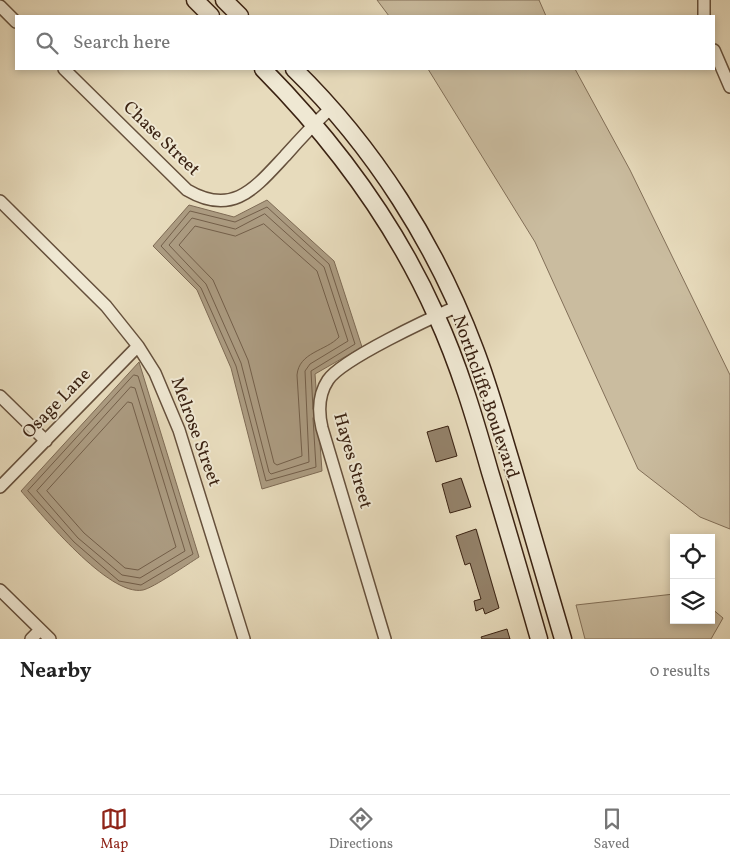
<!DOCTYPE html>
<html lang="en">
<head>
<meta charset="utf-8">
<style>
	body { margin:0; font-family:Vollkorn,serif; background:#f6f6f6; color:#222 }
	.controls { position:absolute; right:15px; bottom:15px; display:grid; overflow:hidden; border-radius:0px; box-shadow:0 2px 8px #0003 }
	.controls button { width:45px; height:45px; display:grid; place-items:center; padding:0; border:0; border-bottom:1px solid #e0e0e0; background:#fff; color:#222; font:25px sans-serif }
	.list { margin:0; padding:0; list-style:none }
	h2 { display:flex; justify-content:space-between; align-items:center; height:65px; margin:0; padding:0 20px; font-size:21px }
	h2 small { font-size:16px; font-weight:400; color:#767676 }
	.icon { flex:none; width:28px; height:28px; fill:none; stroke:currentColor; stroke-width:2; stroke-linecap:round; stroke-linejoin:round }
	.map { position:relative; flex:none; width:730px; height:639px; overflow:hidden }
	.search { position:absolute; background:#fff; box-shadow:0 2px 8px #0003; left:15px; right:15px; top:15px; height:55px; display:flex; align-items:center; gap:12px; box-sizing:border-box; padding:0 18px; border-radius:0px; color:#767676; font-size:19px }
	.sheet { height:155px; background:#fff }
	nav { display:flex; justify-content:space-around; align-items:center; box-sizing:border-box; height:70px; border-top:1px solid #e0e0e0; background:#fff; font-size:14px; color:#767676 }
	nav a { display:grid; justify-items:center; gap:2px }
	nav .on { color:#8f2418 }
	.map>svg:first-child { display:block }
	.green { fill:#cabc9f; stroke:#826f58 }
	.water { fill:#ac9c82; stroke:#7e6b55 }
	.shadow { fill:#0003 }
	.lines { fill:none; stroke-linecap:round; stroke-linejoin:round }
	.shore { stroke:#735f4a; stroke-width:1 }
	.building { fill:#94826a; stroke:#3a2212 }
	.minor-casing { stroke:#65503c; stroke-width:14 }
	.secondary-casing { stroke:#3a2212; stroke-width:19 }
	.minor { stroke:#efe8d3; stroke-width:11 }
	.secondary { stroke:#efe8d3; stroke-width:16 }
	.labels { text-anchor:middle; dominant-baseline:central; stroke-width:4; stroke-linejoin:round; paint-order:stroke }
	.street-label { font-size:18px; fill:#3a2212; stroke:#efe8d3 }
</style>
</head>
<body>
<div class="map">
<svg width="730" height="639" viewBox="0 0 730 639">
	<rect width="100%" height="100%" fill="#e7dbbc"/>
	<filter id="stains"><feTurbulence type="fractalNoise" baseFrequency=".004" numOctaves="4"/><feColorMatrix values="0 0 0 0 .2 0 0 0 0 .09 0 0 0 0 .02 0 0 0 .5 -.17"/></filter>
	<radialGradient id="worn" r=".72"><stop offset=".6" stop-color="#630" stop-opacity="0"/><stop offset="1" stop-color="#630" stop-opacity=".3"/></radialGradient>
	<!-- green -->
	<path class="green" d="M377,0H539L546,16H389Z
		M428,69H575L630,170L730,375V529L700,517L638,469L535,242Z
		M674,594V620H711V608L723,618L711,639H585L576,605Z"/>
	<!-- water -->
	<path class="water" d="M267,200L334,261L362,347L315,374L322,471L262,489L231,368L197,290L153,246L189,205L234,217Z
		M139,362L199,557C188,564 153,588 143,590C109,597 42,515 21,491Z"/>
	<!-- shadow -->
	<path class="shadow" d="M449,426L457,454V455L430,432Z
		M462,478L471,505L470,506L443,484Z
		M477,529L499,606V607H484L475,601L482,598L470,562L459,535Z"/>
	<g class="lines">
		<!-- shore -->
		<path class="shore" d="M265,214L324,267L348,341L310,364L305,371L309,462L271,474L269,472L241,363L206,284L169,245L192,218L235,229Z
			M264,224L317,271L339,337C326,351 299,352 297,375L302,456L277,465L274,463L248,360L213,280L179,245L195,226L235,236Z
			M134,375L138,376L193,554L141,585L119,581L74,542L28,491Z
			M131,387L135,388L185,551L140,578L122,575L78,538L37,491Z
			M128,402L132,403L176,547L138,570L125,568L84,533L47,491Z
			M313,409L311,371L355,344L329,264L267,207L235,222L190,211L161,246L201,288L236,366L266,481L316,467L313,418"/>
	</g>
	<!-- building -->
	<path class="building" d="M448,426L457,456L436,462L427,432Z
		M461,478L471,507L450,513L442,484Z
		M476,529L499,608L485,614L483,608L476,611L474,601L481,599L470,563L465,565L456,536Z
		M507,629L510,639H482L481,637Z"/>
	<g class="lines">
		<defs>
			<path id="minor" d="M704,0V16
				M0,6L16,22
				M714,50L730,87
				M64,69L187,190C233,217 255,188 285,156C300,139 315,123 331,108
				M0,201L106,306L138,346L155,373L179,430L244,639
				M0,396L46,441
				M0,487L138,346
				M0,590L50,639
				M31,639L40,630
				M385,639L322,428C318,411 318,395 328,380C342,359 431,318 458,306"/>
			<path id="secondary" d="M195,0L211,16
				M224,0L240,16
				M263,69C334,141 394,221 436,315C459,365 475,419 490,472C507,528 523,583 539,639
				M294,69C374,147 436,245 475,349C490,388 501,429 513,468C530,525 546,582 563,639"/>
		</defs>
		<!-- minor casing -->
		<use href="#minor" class="minor-casing"/>
		<!-- secondary casing -->
		<use href="#secondary" class="secondary-casing"/>
		<!-- minor -->
		<use href="#minor" class="minor"/>
		<!-- secondary -->
		<use href="#secondary" class="secondary"/>
	</g>
	<g class="labels">
		<!-- street labels -->
		<g class="street-label">
			<text transform="translate(161 139) rotate(44)">Chase Street</text>
			<text transform="translate(485 397) rotate(71)">Northcliffe Boulevard</text>
			<text transform="translate(57 404) rotate(-46)">Osage Lane</text>
			<text transform="translate(195 432) rotate(70)">Melrose Street</text>
			<text transform="translate(352 461) rotate(74)">Hayes Street</text>
		</g>
	</g>
	<rect width="100%" height="100%" filter="url(#stains)"/>
	<rect width="100%" height="100%" fill="url(#worn)"/>
</svg>
<div class="controls">
<button><svg class="icon" aria-label="locate" viewBox="0 0 24 24"><circle cx="12" cy="12" r="6"/><path d="M12 2v4M12 18v4M2 12h4M18 12h4"/></svg></button>
<button><svg class="icon" aria-label="layers" viewBox="0 0 24 24"><path d="M12 4l9 5-9 5-9-5zM3 14l9 5 9-5"/></svg></button>
</div>
<div class="search"><svg class="icon" aria-label="search" viewBox="0 0 24 24"><circle cx="10" cy="10" r="6"/><path d="M15 15l6 6"/></svg>Search here</div>
</div>
<section class="sheet">
<h2>Nearby<small>0 results</small></h2>
<ul class="list">
</ul>
</section>
<nav>
<a class="on"><svg class="icon" aria-label="map" viewBox="0 0 24 24"><path d="M3 6l6-2 6 2 6-2v14l-6 2-6-2-6 2zM9 4v14M15 6v14"/></svg>Map</a>
<a><svg class="icon" aria-label="directions" viewBox="0 0 24 24"><path d="M12 3l9 9-9 9-9-9zM9 14v-3h6M13 9l2 2-2 2"/></svg>Directions</a>
<a><svg class="icon" aria-label="saved" viewBox="0 0 24 24"><path d="M7 4h10v16l-5-4-5 4z"/></svg>Saved</a>
</nav>
</body>
</html>
